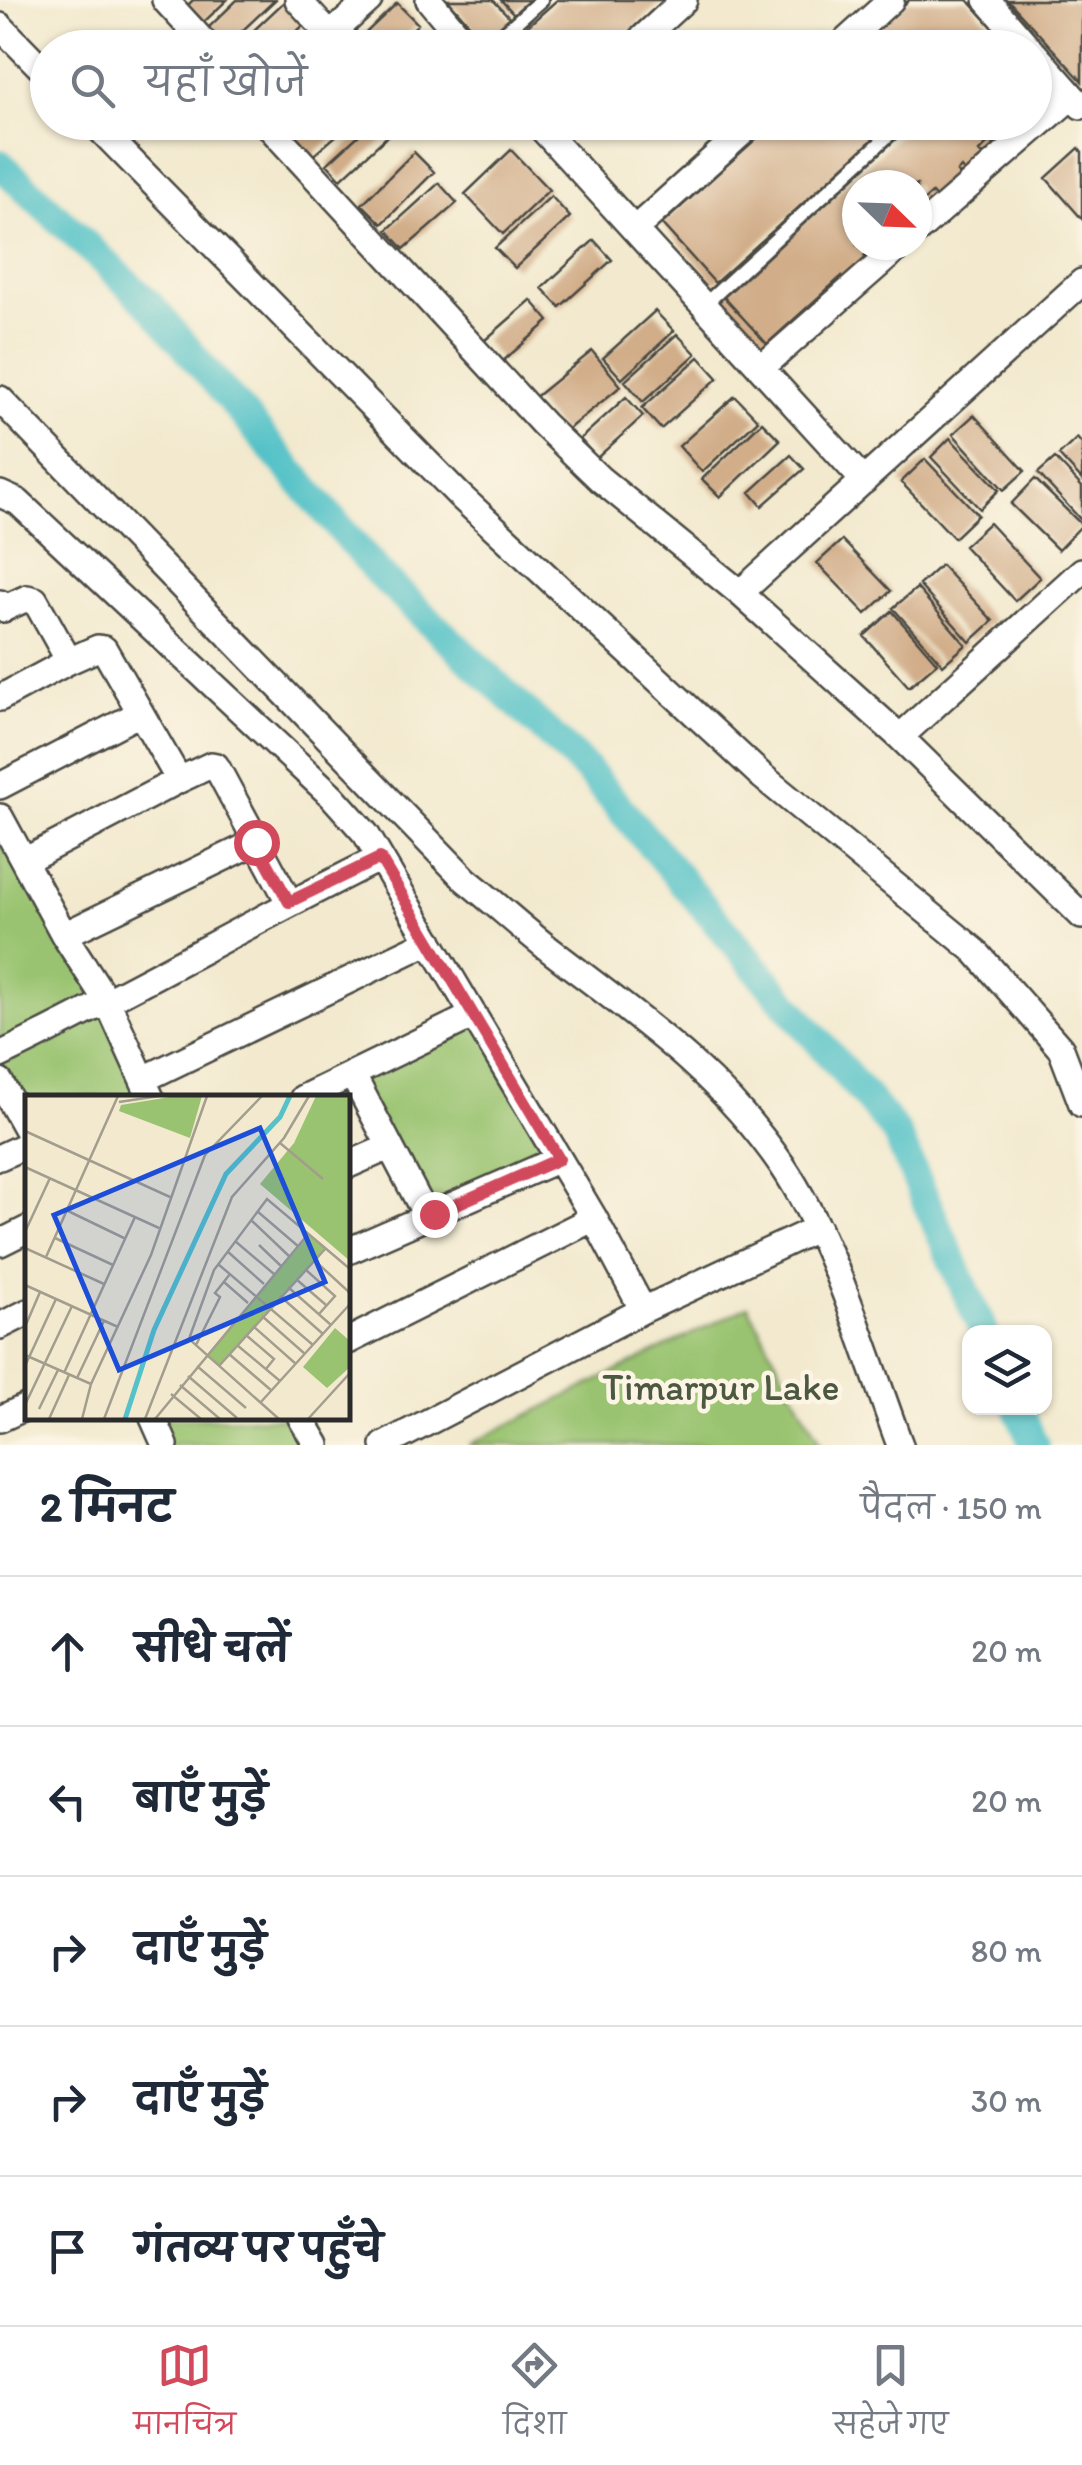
<!DOCTYPE html>
<html lang="hi">
<head>
<meta charset="utf-8">
<style>
	body { margin:0; font-family:Itim,"Playpen Sans Deva",sans-serif; background:#f6f6f7; color:#1f2937 }
	.controls { position:absolute; right:30px; bottom:30px; display:grid; overflow:hidden; border-radius:20px; box-shadow:0 2px 8px #0004 }
	.controls button { width:90px; height:90px; display:grid; place-items:center; padding:0; border:0; border-bottom:2px solid #e0e1e3; background:#fff; color:#1f2937; font:50px sans-serif }
	.compass { position:absolute; left:842px; top:170px; width:90px; height:90px; border-radius:50%; background:#fff; box-shadow:0 2px 8px #0004; rotate:113deg }
	.stop { position:absolute; width:30px; height:30px; margin:-22px; border:8px solid #d1495b; border-radius:50%; background:#fff }
	.stop.end { background:#d1495b; border-color:#fff; box-shadow:0 2px 10px #0008 }
	.list { margin:0; padding:0; list-style:none }
	h2 { display:flex; justify-content:space-between; align-items:center; height:130px; margin:0; padding:0 40px; font-size:42px }
	h2 small { font-size:32px; font-weight:400; color:#747a83 }
	.list li { display:grid; grid-template-columns:65px 1fr auto; gap:30px; align-items:center; box-sizing:border-box; height:150px; padding:0 40px; border-top:2px solid #e0e1e3 }
	.list b { display:block; font-size:38px; white-space:nowrap }
	.list em { font-size:32px; font-style:normal; color:#747a83 }
	.icon { flex:none; width:55px; height:55px; fill:none; stroke:currentColor; stroke-width:2; stroke-linecap:round; stroke-linejoin:round }
	.map { position:relative; flex:none; width:1082px; height:1445px; overflow:hidden }
	.search { position:absolute; background:#fff; box-shadow:0 2px 8px #0004; left:30px; right:30px; top:30px; height:110px; display:flex; align-items:center; gap:25px; box-sizing:border-box; padding:0 35px; border-radius:55px; color:#747a83; font-size:38px }
	.sheet { height:880px; background:#fff }
	nav { display:flex; justify-content:space-around; align-items:center; box-sizing:border-box; height:140px; border-top:2px solid #e0e1e3; background:#fff; font-size:28px; color:#747a83 }
	nav a { display:grid; justify-items:center; gap:5px }
	nav .on { color:#d1495b }
	.map>svg:first-child { display:block }
	.green { fill:#99c370; stroke:#62774e; stroke-width:2.5 }
	.lines { fill:none; stroke-linecap:round; stroke-linejoin:round }
	.canal { stroke:#54c2c8; stroke-width:30 }
	.building { fill:#d1ad89 }
	.lane-casing { stroke:#494843; stroke-width:18 }
	.street-casing { stroke:#494843; stroke-width:30 }
	.lane { stroke:#fff; stroke-width:12 }
	.street { stroke:#fff; stroke-width:25 }
	.route { stroke:#d1495b; stroke-width:12 }
	.labels { text-anchor:middle; dominant-baseline:central; stroke-width:9; stroke-linejoin:round; paint-order:stroke }
	.park-label { font-size:38px; fill:#4c5940; stroke:#fcf5e5 }
	.inset-river { fill:none; stroke:#54c2c8; stroke-width:5 }
	.inset-road { fill:none; stroke:#a29d8d; stroke-width:2.5 }
	.view { fill:#1d4ed8; fill-opacity:0.15; stroke:#1d4ed8; stroke-width:5 }
	.inset-edge { fill:none; stroke:#2b2b2b; stroke-width:5 }
</style>
</head>
<body>
<div class="map">
<svg width="1082" height="1445" viewBox="0 0 1082 1445">
	<rect width="100%" height="100%" fill="#fcf5e5"/>
	<filter id="ink" filterUnits="userSpaceOnUse"><feTurbulence type="fractalNoise" baseFrequency=".01" numOctaves="2"/><feDisplacementMap in="SourceGraphic" scale="20" xChannelSelector="R" yChannelSelector="G"/><feConvolveMatrix kernelMatrix="1 2 1 2 8 2 1 2 1" color-interpolation-filters="sRGB"/></filter>
	<filter id="wash" filterUnits="userSpaceOnUse"><feTurbulence type="fractalNoise" baseFrequency=".0048" numOctaves="4" result="noise"/><feDisplacementMap in="SourceGraphic" scale="40" xChannelSelector="R" yChannelSelector="G"/><feGaussianBlur stdDeviation="2.25" result="paint"/><feColorMatrix in="noise" values="0 0 0 0 0 0 0 0 0 0 0 0 0 0 0 0 0 1.4 0 .05"/><feComposite in="paint" operator="in"/></filter>
	<g filter="url(#wash)">
		<rect width="100%" height="100%" fill="#f2e9ce"/>
		<!-- green -->
		<path class="green" d="M0,806L149,1097L28,1098L27,1136L0,1075Z
			M474,1015L559,1159L433,1214L352,1074Z
			M748,1306L821,1445H468Z
			M156,1418H297L310,1445H168Z"/>
		<g class="lines">
			<!-- canal -->
			<path class="canal" d="M0,164L150,305L378,573L588,771L895,1131L984,1332
				M1018,1408L1034,1445"/>
		</g>
		<g id="blocks">
			<!-- building -->
			<path class="building" d="M193,0H227L204,22L188,5Z
				M237,0H275L225,47L208,28Z
				M286,0L307,22L279,48H235Z
				M448,0H493L514,22L487,44Z
				M501,0H530L514,14Z
				M557,0H664L611,48H503Z
				M909,0H968L996,31L977,48H857Z
				M1008,0H1082V81L1061,58Z
				M397,3L418,24L394,48H350Z
				M1034,74L1052,94L1034,110Z
				M277,122H352L308,160Z
				M373,122H385L393,131L341,179L327,164Z
				M774,122H894L715,283L662,224Z
				M913,122H1020L995,146L990,141L979,152L986,159L968,176L961,168L957,172L963,179L939,201L932,193L917,207V185H857V245H876L864,256L867,258L843,280L841,277L767,344L723,296Z
				M1079,148L1082,152V219L1046,178Z
				M511,150L549,190L503,234L465,194Z
				M414,152L434,172L382,224L362,204Z
				M439,183L457,203L404,249L387,230Z
				M551,196L570,217L515,268L495,248Z
				M594,240L612,260L560,307L542,288Z
				M531,300L549,321L502,362L484,341Z
				M655,311L674,331L622,379L603,358Z
				M677,334L696,354L643,402L625,381Z
				M592,351L621,386L562,434L533,399Z
				M699,357L718,378L661,429L642,408Z
				M735,396L758,420L702,472L679,446Z
				M626,397L643,416L597,458L580,439Z
				M974,415L1025,471L1004,490L953,434Z
				M762,422L780,440L720,497L702,479Z
				M950,438L999,490L980,509L931,457Z
				M1077,438L1082,444V480L1059,455Z
				M791,455L804,469L762,506L750,492Z
				M1055,458L1082,487V521L1038,473Z
				M925,459L978,515L954,538L901,482Z
				M1035,479L1082,525L1058,550L1011,504Z
				M989,523L1040,578L1015,601L964,546Z
				M842,540L891,591L866,614L817,563Z
				M941,565L993,621L970,642L919,585Z
				M917,588L966,645L943,665L893,608Z
				M892,611L937,663L909,687L864,636Z"/>
		</g>
	</g>
	<g filter="url(#ink)">
		<use href="#blocks" fill-opacity="0" stroke="#494843" stroke-width="2.5"/>
		<g class="lines">
			<defs>
				<path id="lane" d="M487,48L541,0
					M985,48L1010,25
					M704,305L903,122"/>
				<path id="street" d="M165,0L209,48
					M298,0L330,35
					M429,0L469,48
					M987,0L1029,48
					M0,26L48,75
					M316,48L369,0
					M632,48L684,0
					M838,48L891,0
					M1034,53L1081,106
					M93,122L459,495L763,777L975,951L1061,1049L1082,1104
					M265,122L543,424L600,479L740,593L900,737L1082,916
					M536,122L864,481
					M635,229L754,122
					M917,231L1072,96
					M761,368L901,245
					M0,399L466,880C496,904 524,930 554,953C640,1019 719,1073 782,1165C834,1242 867,1357 900,1445
					M0,494L18,502L332,796L366,834L594,1218L643,1310L384,1445
					M740,593L1082,282
					M0,603L3,609L27,598L35,600L69,661L98,648L104,649L179,780L211,765L216,766L289,902
					M0,698L69,661
					M900,737L1082,571
					M0,786L140,713
					M0,817L64,935L108,1003L151,1098
					M24,861L179,780
					M64,935L256,842
					M0,1055C129,993 252,921 380,858
					M352,1074L427,1217
					M144,1079L430,941
					M0,1082L28,1132
					M303,1098L474,1015
					M0,1157L28,1144
					M348,1165L389,1147
					M0,1243L28,1229
					M348,1251L559,1159
					M643,1310L818,1228
					M0,1326L28,1312
					M348,1341L594,1218
					M153,1418L165,1445
					M301,1418L317,1445
					M0,1419L28,1406"/>
			</defs>
			<!-- lane casing -->
			<use href="#lane" class="lane-casing"/>
			<!-- street casing -->
			<use href="#street" class="street-casing"/>
			<!-- lane -->
			<use href="#lane" class="lane"/>
			<!-- street -->
			<use href="#street" class="street"/>
		</g>
	</g>
	<g class="lines" filter="url(#ink)">
		<!-- route -->
		<path class="route" d="M256,842L289,902L380,858L559,1159L434,1214"/>
	</g>
	<g class="labels">
		<!-- park labels -->
		<g class="park-label">
			<text x="721" y="1387">Timarpur Lake</text>
		</g>
	</g>
	<!-- overview -->
	<g transform="translate(25 1095)">
		<rect width="325" height="325" fill="#f2e9ce"/>
		<path d="M151,1H177L165,43L94,16L96,10ZM291,1H325V166L235,89L269,48ZM284,140L300,153L194,271L181,261ZM310,233L325,246V272L302,293L278,272Z" fill="#99c370"/>
		<path class="inset-river" d="M100,324L129,235L201,79L255,22L265,1"/>
		<path class="inset-road" d="M94,7L134,1M0,36L145,102M255,48L298,84M0,72L134,133M43,116L101,144M232,116L274,152M226,125L265,162M0,137L25,83M30,143L88,170M210,146L249,179M234,150L256,171M0,153L79,189M202,156L239,189M21,162L93,1M289,165L325,198M193,169L288,250M280,174L310,201L294,219M271,184L301,210M199,187L223,208M0,190L93,232M263,192L306,230M255,201L298,239M237,221L280,259M228,231L271,269M0,232L15,197M221,240L249,264L241,274M171,250L195,202L190,198L205,179M212,250L255,286M204,259L247,296M0,260L66,289M0,271L31,204M172,271L221,313M194,271L301,153M39,278L110,122M163,281L212,323M52,283L79,226M155,290L195,324M146,299L176,324M235,308L325,209M0,310L47,211M14,314L33,275M24,324L44,280M57,324L66,289L126,160L182,1M79,324L180,60L237,1M120,324L207,102L259,43L284,1M130,324L284,138M254,324L164,244L189,175L242,104L325,174M283,324L325,278"/>
		<path class="view" d="M235,33L300,187L94,275L29,120Z"/>
		<rect width="325" height="325" class="inset-edge"/>
	</g>
</svg>
<div class="controls">
<button><svg class="icon" aria-label="layers" viewBox="0 0 24 24"><path d="M12 4l9 5-9 5-9-5zM3 14l9 5 9-5"/></svg></button>
</div>
<svg class="compass" viewBox="-18 -18 36 36"><path d="M0-13l5 13h-10z" fill="#e53935"/><path d="M0 13l5-13h-10z" fill="#747a83"/></svg>
<div class="stop" style="left:256px;top:842px"></div>
<div class="stop end" style="left:434px;top:1214px"></div>
<div class="search"><svg class="icon" aria-label="search" viewBox="0 0 24 24"><circle cx="10" cy="10" r="6"/><path d="M15 15l6 6"/></svg>यहाँ खोजें</div>
</div>
<section class="sheet">
<h2>2 मिनट<small>पैदल · 150 m</small></h2>
<ul class="list">
<li><svg class="icon" aria-label="ahead" viewBox="0 0 24 24"><path d="M12 20V5M6 11l6-6 6 6"/></svg><div><b>सीधे चलें</b></div><em>20 m</em></li>
<li><svg class="icon" aria-label="left" viewBox="0 0 24 24"><path d="M17 20v-9H6M10 6l-5 5 5 5"/></svg><div><b>बाएँ मुड़ें</b></div><em>20 m</em></li>
<li><svg class="icon" aria-label="right" viewBox="0 0 24 24"><path d="M7 20v-9h11M14 6l5 5-5 5"/></svg><div><b>दाएँ मुड़ें</b></div><em>80 m</em></li>
<li><svg class="icon" aria-label="right" viewBox="0 0 24 24"><path d="M7 20v-9h11M14 6l5 5-5 5"/></svg><div><b>दाएँ मुड़ें</b></div><em>30 m</em></li>
<li><svg class="icon" aria-label="arrive" viewBox="0 0 24 24"><path d="M6 21V4h12l-3 4 3 4H6"/></svg><div><b>गंतव्य पर पहुँचे</b></div></li>
</ul>
</section>
<nav>
<a class="on"><svg class="icon" aria-label="map" viewBox="0 0 24 24"><path d="M3 6l6-2 6 2 6-2v14l-6 2-6-2-6 2zM9 4v14M15 6v14"/></svg>मानचित्र</a>
<a><svg class="icon" aria-label="directions" viewBox="0 0 24 24"><path d="M12 3l9 9-9 9-9-9zM9 14v-3h6M13 9l2 2-2 2"/></svg>दिशा</a>
<a><svg class="icon" aria-label="saved" viewBox="0 0 24 24"><path d="M7 4h10v16l-5-4-5 4z"/></svg>सहेजे गए</a>
</nav>
</body>
</html>
